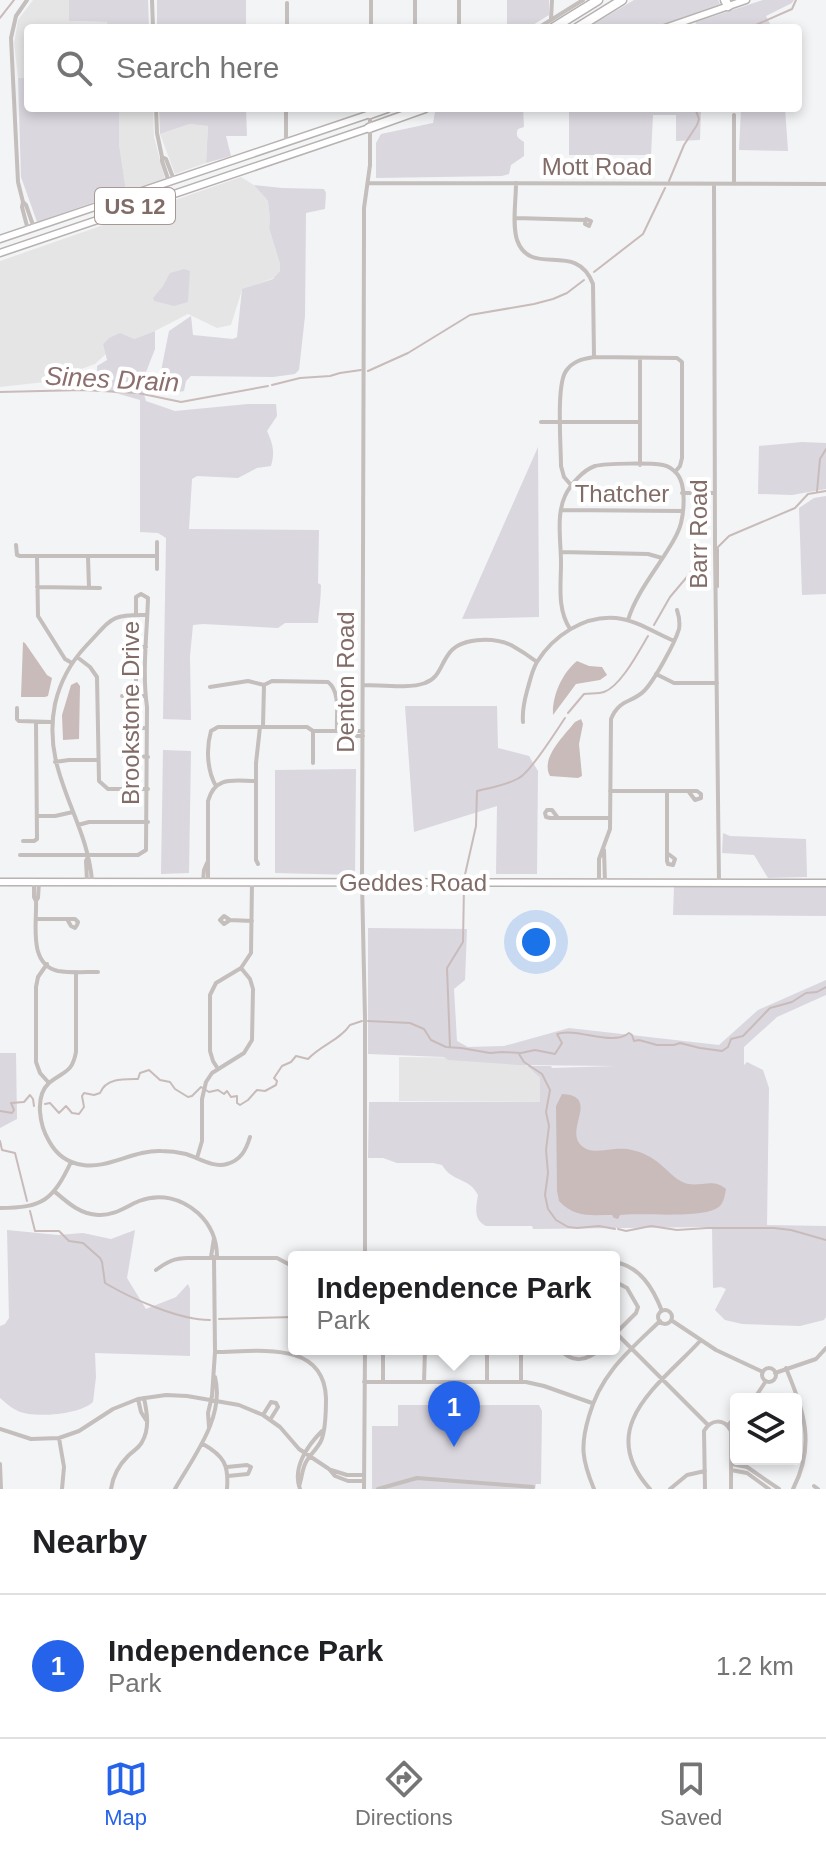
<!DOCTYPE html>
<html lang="en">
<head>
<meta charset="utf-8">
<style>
	body { margin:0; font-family:Arial,sans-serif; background:#f6f6f6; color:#202124 }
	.controls { position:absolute; right:24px; bottom:24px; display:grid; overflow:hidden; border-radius:8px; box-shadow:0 4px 12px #0003 }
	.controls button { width:72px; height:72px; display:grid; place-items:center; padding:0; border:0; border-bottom:2px solid #e0e0e0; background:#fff; color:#202124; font:40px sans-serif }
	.you { position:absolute; left:536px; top:942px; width:28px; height:28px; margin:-20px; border:6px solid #fff; border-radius:50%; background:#1a73e8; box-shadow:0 0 0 12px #1a73e833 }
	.badge { display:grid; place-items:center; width:52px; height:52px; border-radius:50%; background:#2563eb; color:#fff; font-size:26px; font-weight:700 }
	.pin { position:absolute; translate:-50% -66px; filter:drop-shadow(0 2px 4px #0008) }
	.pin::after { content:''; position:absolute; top:42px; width:28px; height:24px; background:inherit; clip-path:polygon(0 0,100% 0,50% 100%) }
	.popup { position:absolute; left:288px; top:1251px; width:332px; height:104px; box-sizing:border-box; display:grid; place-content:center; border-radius:8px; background:#fff; filter:drop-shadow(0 2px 6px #0005); font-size:26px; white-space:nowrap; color:#757577 }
	.popup b { font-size:30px; color:#202124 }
	.popup::after { content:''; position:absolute; left:50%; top:100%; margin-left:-16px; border:16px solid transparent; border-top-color:#fff }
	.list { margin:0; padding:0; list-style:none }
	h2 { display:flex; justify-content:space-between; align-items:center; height:104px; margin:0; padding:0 32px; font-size:34px }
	h2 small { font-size:26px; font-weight:400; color:#757577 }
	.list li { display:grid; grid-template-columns:52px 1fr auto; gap:24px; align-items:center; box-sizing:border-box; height:144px; padding:0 32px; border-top:2px solid #e0e0e0 }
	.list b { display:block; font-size:30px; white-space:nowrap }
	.list p { margin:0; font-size:26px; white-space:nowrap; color:#757577 }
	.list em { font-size:26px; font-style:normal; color:#757577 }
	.icon { flex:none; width:44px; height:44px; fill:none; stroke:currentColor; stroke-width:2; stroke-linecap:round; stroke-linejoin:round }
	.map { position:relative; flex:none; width:826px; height:1489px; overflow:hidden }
	.search { position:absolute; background:#fff; box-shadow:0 4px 12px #0003; left:24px; right:24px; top:24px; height:88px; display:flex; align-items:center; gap:20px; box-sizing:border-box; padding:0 28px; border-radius:8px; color:#757577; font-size:30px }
	.sheet { height:248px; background:#fff }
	nav { display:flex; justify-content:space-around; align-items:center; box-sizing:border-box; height:112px; border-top:2px solid #e0e0e0; background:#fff; font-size:22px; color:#757577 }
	nav a { display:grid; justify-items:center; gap:4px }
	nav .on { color:#2563eb }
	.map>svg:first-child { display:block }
	.built { fill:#e6e5e6 }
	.green { fill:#dad7df }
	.water { fill:#c9bbba }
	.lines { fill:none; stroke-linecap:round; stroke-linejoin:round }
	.stream { stroke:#c9bbba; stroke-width:2 }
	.major-casing { stroke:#b8b2b0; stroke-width:9 }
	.highway-casing { stroke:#b7b2b0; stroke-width:11 }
	.minor { stroke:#c4bebd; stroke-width:4 }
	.major { stroke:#fff; stroke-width:6 }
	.highway { stroke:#fff; stroke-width:8 }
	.labels { text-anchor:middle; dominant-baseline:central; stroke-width:8; stroke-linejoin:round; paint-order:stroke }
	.shield { fill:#fff; stroke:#a79895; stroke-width:2 }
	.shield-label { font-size:22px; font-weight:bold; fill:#816c67 }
	.street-label { font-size:24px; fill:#816c67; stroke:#fff }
	.water-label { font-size:26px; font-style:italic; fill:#8b6e6d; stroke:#fff }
</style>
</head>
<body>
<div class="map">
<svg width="826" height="1489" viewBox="0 0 826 1489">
	<rect width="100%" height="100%" fill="#f3f4f6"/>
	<!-- built -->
	<path class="built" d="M33,0H69V21L108,22V28H28V78H18L14,43L18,20Z
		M119,108H153L154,137L165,179L126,191L119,144Z
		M190,124L208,126L206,163L175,174L160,134Z
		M241,177L254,185L268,201L270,220L269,228L280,264V271L276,277L242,290L231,325L217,328L188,314L155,331L134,339L103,344L106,354L95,364L45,382L0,387V261Z
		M399,1057L518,1058L540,1078V1102L399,1101Z"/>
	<!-- green -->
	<path class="green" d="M69,0H148L149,28H108L107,22L69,21Z
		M157,0H246V28H157Z
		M507,0H549V15L528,28H507Z
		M634,0H718L720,4L653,28H587Z
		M763,0H794L792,3L766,16L772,28H695L696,22Z
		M18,78H28V108H119V144L126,191L37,222L21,177Z
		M159,108H246L247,136H226L231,156L206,163L208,126L190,124L160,134Z
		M447,108H523L524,127L518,129C515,136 518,138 524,142V156L511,165L509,174L502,176L376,178V143L381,134L433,123L435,112Z
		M569,108H701L700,140L676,141V115H653L651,155H569Z
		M741,108H785L788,151L739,150Z
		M254,185L282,188L324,189L326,193L325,209L306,213L305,316L299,370L295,374L273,377L191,376L186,381L184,391C175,393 166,392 158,386L169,331L191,316L193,335L233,339L237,337L242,289L273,279L280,271V264L269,228L270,220L268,201Z
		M184,269L190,271L188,302L174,306L154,301L153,298L163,286L170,273Z
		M155,331V349L141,385L146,401L175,411L248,404H276L277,416L267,431C273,444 275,452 271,466L257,468L238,478L197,476L192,479L189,529L319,530L318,583L321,585C321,598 319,610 318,623H285L278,628L203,624L193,625L190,656L191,720L163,719L166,538L158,533L140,532V400L98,388L97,366L107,360L103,344L109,338L120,333L134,339Z
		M802,442L826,443V489L792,495L758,494L759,446Z
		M538,447L539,617L462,619Z
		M826,496V594L802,595L799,508L814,498Z
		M405,706H497L498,748L529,756L538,771L537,874H496L497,806L414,832Z
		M163,750L191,751L189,873L161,874Z
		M356,769L355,875L275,873V770Z
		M723,833L730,836L806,839L807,877L768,878L754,855L722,853Z
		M826,885V916L673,915L674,887Z
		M368,928L467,929L465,980L454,989L457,1041L468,1047L504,1046L569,1028L719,1045L758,1010L826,980V995L777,1017L744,1047V1065L747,1062L763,1070L769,1088L767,1225L826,1226V1317L824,1320L800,1326L742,1324L725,1320L715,1310L726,1289L721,1287L713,1288L712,1227L533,1229L532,1226H486C473,1220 476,1207 478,1195C469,1177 453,1183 442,1165L433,1163H397L383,1158H368L369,1102H540V1078L527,1066H551L552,1068L616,1066L519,1065L448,1060L444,1057L368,1054Z
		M0,1053H16L17,1119L0,1128Z
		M7,1230L58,1235L83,1233L111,1239L135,1230L127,1278L146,1309L176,1297L188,1284L190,1289V1356L95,1353L96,1377L93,1402C79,1415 32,1419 16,1410C10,1407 5,1402 0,1398V1326L5,1324L9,1318Z
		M398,1405H539L542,1411L541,1484H536L535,1489H372V1426H398Z"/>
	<!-- water -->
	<path class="water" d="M23,642L25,643L47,675L52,678L48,696L45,697H21Z
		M577,661L589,666L602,667L607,675L600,680L576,684L553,715C552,696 562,673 577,661Z
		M77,682L80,686L79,739L63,740L62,715L71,685Z
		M581,719L583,724L579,744L582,776L578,778L550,776C540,758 564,736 575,722Z
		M562,1094C605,1096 555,1137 589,1150C598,1153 618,1146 632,1150C642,1152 652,1157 660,1164C668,1170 674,1179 685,1183C699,1188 713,1177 726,1189C725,1194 724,1202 720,1206C705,1220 642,1212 620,1215L618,1219L614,1218L612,1215C590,1215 575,1218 559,1201L557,1191L556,1106Z"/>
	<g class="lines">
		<!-- stream -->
		<path class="stream" d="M0,18L14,0
			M749,28L792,9L796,0
			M669,181L684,145L697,125L699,119L695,108
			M594,272L643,234L665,188
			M368,371L408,353L470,315L534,304L553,299L567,293L584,280
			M272,385L300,378L330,376L340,373L361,370
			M0,392L83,390L138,393L181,402L268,386
			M817,491L820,459L826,449
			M717,548L729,536L795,508L808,494L826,491
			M718,549V587
			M654,625L670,597L708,552
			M568,713L584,694C590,693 598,694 604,692C621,686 639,651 648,636
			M464,879L476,826L477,791C492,787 505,786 519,778C531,772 556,731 565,718
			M368,1021L410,1023L424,1029L431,1040L446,1047L461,1048L490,1053L502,1052L521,1053L535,1050L555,1054L562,1043L557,1034C577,1027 612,1047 629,1033L632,1035L634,1041L639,1040L657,1045H674L680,1043L700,1048L722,1051L728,1047L731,1039L743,1036L770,1008L792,1002L806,993L817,992L826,987
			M450,1047L447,968L463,942L464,886
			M519,1054L524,1062L542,1074L550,1090L546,1112L549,1126L546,1150L548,1173L545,1195L548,1209L556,1220L568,1227L577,1228L599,1226L615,1229
			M45,1104L50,1103L59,1113L66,1106L72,1113L79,1114L84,1107L82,1096L84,1093L94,1095L100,1093C106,1078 123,1079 138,1079L140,1073L149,1070L160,1080L170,1082L175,1089L188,1097L192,1096L201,1087L209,1092L218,1090L224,1094L227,1091L231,1097L237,1096V1103L240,1105L248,1100L257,1090L265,1091L276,1085L277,1081L274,1078L282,1066L291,1062L296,1056L308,1059C321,1045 340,1040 350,1025L362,1021
			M0,1111L12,1113L14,1110L11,1103L24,1102L30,1095L33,1099L34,1106
			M0,1141L2,1150L15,1153L27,1201
			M30,1211L35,1231H59L69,1241L83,1243L100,1258L102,1262L105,1283C132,1299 179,1320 210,1320
			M618,1229L626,1231L651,1226L677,1230L707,1228H774L791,1230L826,1240
			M219,1319L294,1317"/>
		<defs>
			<path id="major" d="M665,28L746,0
				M0,239L370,114
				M0,253L369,128
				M0,882L826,883"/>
			<path id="highway" d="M725,0L728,6
				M553,28L598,0
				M577,28L622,0
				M370,114L387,108
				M369,128L425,108"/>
		</defs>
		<!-- major casing -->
		<use href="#major" class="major-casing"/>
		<!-- highway casing -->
		<use href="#highway" class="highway-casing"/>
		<!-- minor -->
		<path class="minor" d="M152,0L153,28
			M459,0V28
			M551,19L552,0
			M287,28V3
			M371,28V0
			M415,28V0
			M538,28L583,0
			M156,108L157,133L162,157
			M734,115V184
			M286,142V108
			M169,182L162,161V157L166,159L174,180
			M368,183L826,184
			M516,183C516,201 512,224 517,240C531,279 576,239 593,284L594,357
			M714,184L715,546L719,883
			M23,202L18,182L11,38L16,16L27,0
			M516,218L585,220
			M586,219L591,221L589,226L585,224Z
			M28,230L22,207L23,202L26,205L34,228
			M541,422H640
			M640,465V359
			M571,485L564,477L561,466C561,446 556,385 566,371C573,361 582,359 594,357L677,358L682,362V458L680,466L675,472
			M682,493H715
			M561,510L682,511
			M16,545L17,555L20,556H157
			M561,552L648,554L662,558
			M37,557L38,616L65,659L72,663
			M88,557L89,588
			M157,569V542
			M37,587L100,588
			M570,629C557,609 561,585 561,563C561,542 556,515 565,496C570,485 583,470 595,466C607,463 651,463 663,465C669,466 674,470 678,475C686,486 684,511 681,523C678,536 670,546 664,556C651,576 635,597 628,620
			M123,647H146
			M77,657L90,667L97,677L99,781L108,789H148
			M656,674L674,683H717
			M363,685C380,685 410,689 425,683C439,678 440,666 448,655C459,637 493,637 511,645C520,650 529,656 537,662
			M210,687L248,681L264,685L272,681L328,682C341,692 336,715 337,731
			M122,696H145
			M136,696V647
			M17,708V719L19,721L52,722
			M523,722C522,711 524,702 527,691C530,681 532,670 537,662C553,636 584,615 616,618C636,620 655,633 674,641
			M263,726L264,685
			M124,728H147
			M137,728V756L148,757
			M313,731H346
			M363,736H352L346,731H363
			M124,757L137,756
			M55,762L69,760H97
			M216,786C207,771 206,748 211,731L218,727H307L313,731V763
			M610,791H697L701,794V798L695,800L689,792
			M667,792V861L668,864L673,865L675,859L667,853
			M37,816H55L73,812
			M558,818L552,810H547L545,813L546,817L550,818H610
			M78,825L89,822H148
			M23,841H34L37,839L36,722
			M604,850L605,883
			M20,855H138L146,850L147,707C142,671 147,634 148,598L141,594L136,597V614
			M258,864L256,860V763L260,727
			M34,881V897L36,901L38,898L39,881
			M87,881L86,861L89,855
			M92,881C87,817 41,773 55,704C60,682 71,662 86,646C112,619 109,614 147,615
			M203,881L204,870L207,863
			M208,881V801C215,775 235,781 256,781
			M599,883V859L610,829L611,719C619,699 632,703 644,691C654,681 675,643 679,629C680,623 679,616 677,610
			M36,901C37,924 28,964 58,971C70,973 85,972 98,972
			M37,919H75L78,922L77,925L75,928L71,926L67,919
			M230,920L224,924L220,920L224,916L230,920L252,921
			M47,964L38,977L36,987V1062L40,1073L49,1083
			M76,972V1052C72,1074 63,1071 49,1083C34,1097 40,1126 49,1141C56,1154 68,1163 83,1165C108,1169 134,1150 161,1151C169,1151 178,1152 186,1154C199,1158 213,1168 227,1164C241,1160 246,1150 250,1137
			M218,1069L213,1061L210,1051V995L216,983L241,968L251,953L252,883
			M197,1158L202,1141V1099L206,1082L212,1073L244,1053L252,1040L253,989L250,979L241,968
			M54,1191C68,1203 80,1214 98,1215C114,1216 125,1207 139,1201C160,1193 181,1198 198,1213C211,1225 217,1240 217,1257
			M0,1208C43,1208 53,1200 71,1162
			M365,1254L464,1255L487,1257
			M211,1257L214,1238
			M365,1257V1018L362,883L364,235V208L370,165V108
			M614,1262C640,1266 653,1288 662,1311
			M156,1270C167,1262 174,1258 188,1258H277L294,1267
			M614,1281L627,1288L638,1307L636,1313L614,1335
			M614,1306V1307
			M658 1317a7 7 0 1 1 14 0a7 7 0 1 1-14 0Z
			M671,1320L716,1350L763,1372
			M614,1331L708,1425
			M383,1349V1382
			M560,1349C572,1364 587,1361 600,1349
			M215,1352C256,1352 324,1339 326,1398C326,1409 325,1432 321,1441C317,1449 310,1455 306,1462C302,1469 302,1478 299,1486
			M786,1368C804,1412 816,1444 793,1489
			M762 1375a7 7 0 1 1 14 0a7 7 0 1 1-14 0Z
			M775,1373L816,1359L826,1348
			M364,1382H526L544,1386L592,1403
			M424,1382L425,1349
			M487,1382V1349
			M521,1382V1349
			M138,1399L141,1412L146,1420
			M754,1399L766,1381
			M263,1415L271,1402L276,1403L278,1407L270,1420
			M728,1425L736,1417
			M209,1427L208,1413L212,1396L215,1352L214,1257
			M0,1429L31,1439L59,1438L79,1431L113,1409L138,1399L166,1395L187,1396L239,1405L263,1415L280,1427L299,1449L329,1469L335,1476L348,1481H364
			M59,1438L64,1467L62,1489
			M203,1444C224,1456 229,1465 227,1489
			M0,1464L1,1489
			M731,1464L747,1467L779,1489
			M227,1467L247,1465L251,1467L248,1474L228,1476
			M331,1470L347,1475H364
			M731,1470L747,1473L769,1489
			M814,1486L818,1489
			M111,1489C113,1475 119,1465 128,1456C133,1451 139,1448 142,1442C150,1429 147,1412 144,1398
			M175,1489C194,1456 225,1417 215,1377
			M300,1489C292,1468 307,1446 322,1431
			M364,1489L365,1349
			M378,1489L417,1478L533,1487
			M594,1489C582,1460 580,1446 589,1416C601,1373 629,1351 660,1321
			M650,1489C593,1426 662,1383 701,1340
			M670,1489L687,1475L705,1471
			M705,1489L704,1431C711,1419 724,1418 731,1431V1489"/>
		<!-- major -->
		<use href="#major" class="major"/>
		<!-- highway -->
		<use href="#highway" class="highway"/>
	</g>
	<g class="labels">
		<!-- shield labels -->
		<rect class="shield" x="95" y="188" width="80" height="36" rx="6"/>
		<g class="shield-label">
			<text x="135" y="206">US 12</text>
		</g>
		<!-- street labels -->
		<g class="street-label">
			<text x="597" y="166">Mott Road</text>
			<text x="622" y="493">Thatcher</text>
			<text transform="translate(698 534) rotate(-90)">Barr Road</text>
			<text transform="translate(345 682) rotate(-90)">Denton Road</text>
			<text transform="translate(130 713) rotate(-90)">Brookstone Drive</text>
			<text x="413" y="882">Geddes Road</text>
		</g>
		<!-- water labels -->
		<g class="water-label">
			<text transform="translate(112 379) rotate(3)">Sines Drain</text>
		</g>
	</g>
</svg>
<div class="controls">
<button><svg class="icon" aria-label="layers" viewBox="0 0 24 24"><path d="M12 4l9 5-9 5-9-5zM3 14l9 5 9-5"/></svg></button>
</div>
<div class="you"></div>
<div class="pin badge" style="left:454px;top:1447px">1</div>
<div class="popup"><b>Independence Park</b>Park</div>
<div class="search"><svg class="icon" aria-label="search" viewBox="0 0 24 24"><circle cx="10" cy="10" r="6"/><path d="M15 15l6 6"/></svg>Search here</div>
</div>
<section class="sheet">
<h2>Nearby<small></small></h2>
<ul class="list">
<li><span class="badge">1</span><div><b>Independence Park</b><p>Park</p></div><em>1.2 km</em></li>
</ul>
</section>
<nav>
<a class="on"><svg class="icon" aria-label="map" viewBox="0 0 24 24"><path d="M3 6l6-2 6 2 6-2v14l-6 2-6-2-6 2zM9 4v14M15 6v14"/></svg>Map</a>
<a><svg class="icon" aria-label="directions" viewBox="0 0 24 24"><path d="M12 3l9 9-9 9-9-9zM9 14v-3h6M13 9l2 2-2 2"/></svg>Directions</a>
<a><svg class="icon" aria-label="saved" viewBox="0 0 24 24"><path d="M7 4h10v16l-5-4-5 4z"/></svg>Saved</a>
</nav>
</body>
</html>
